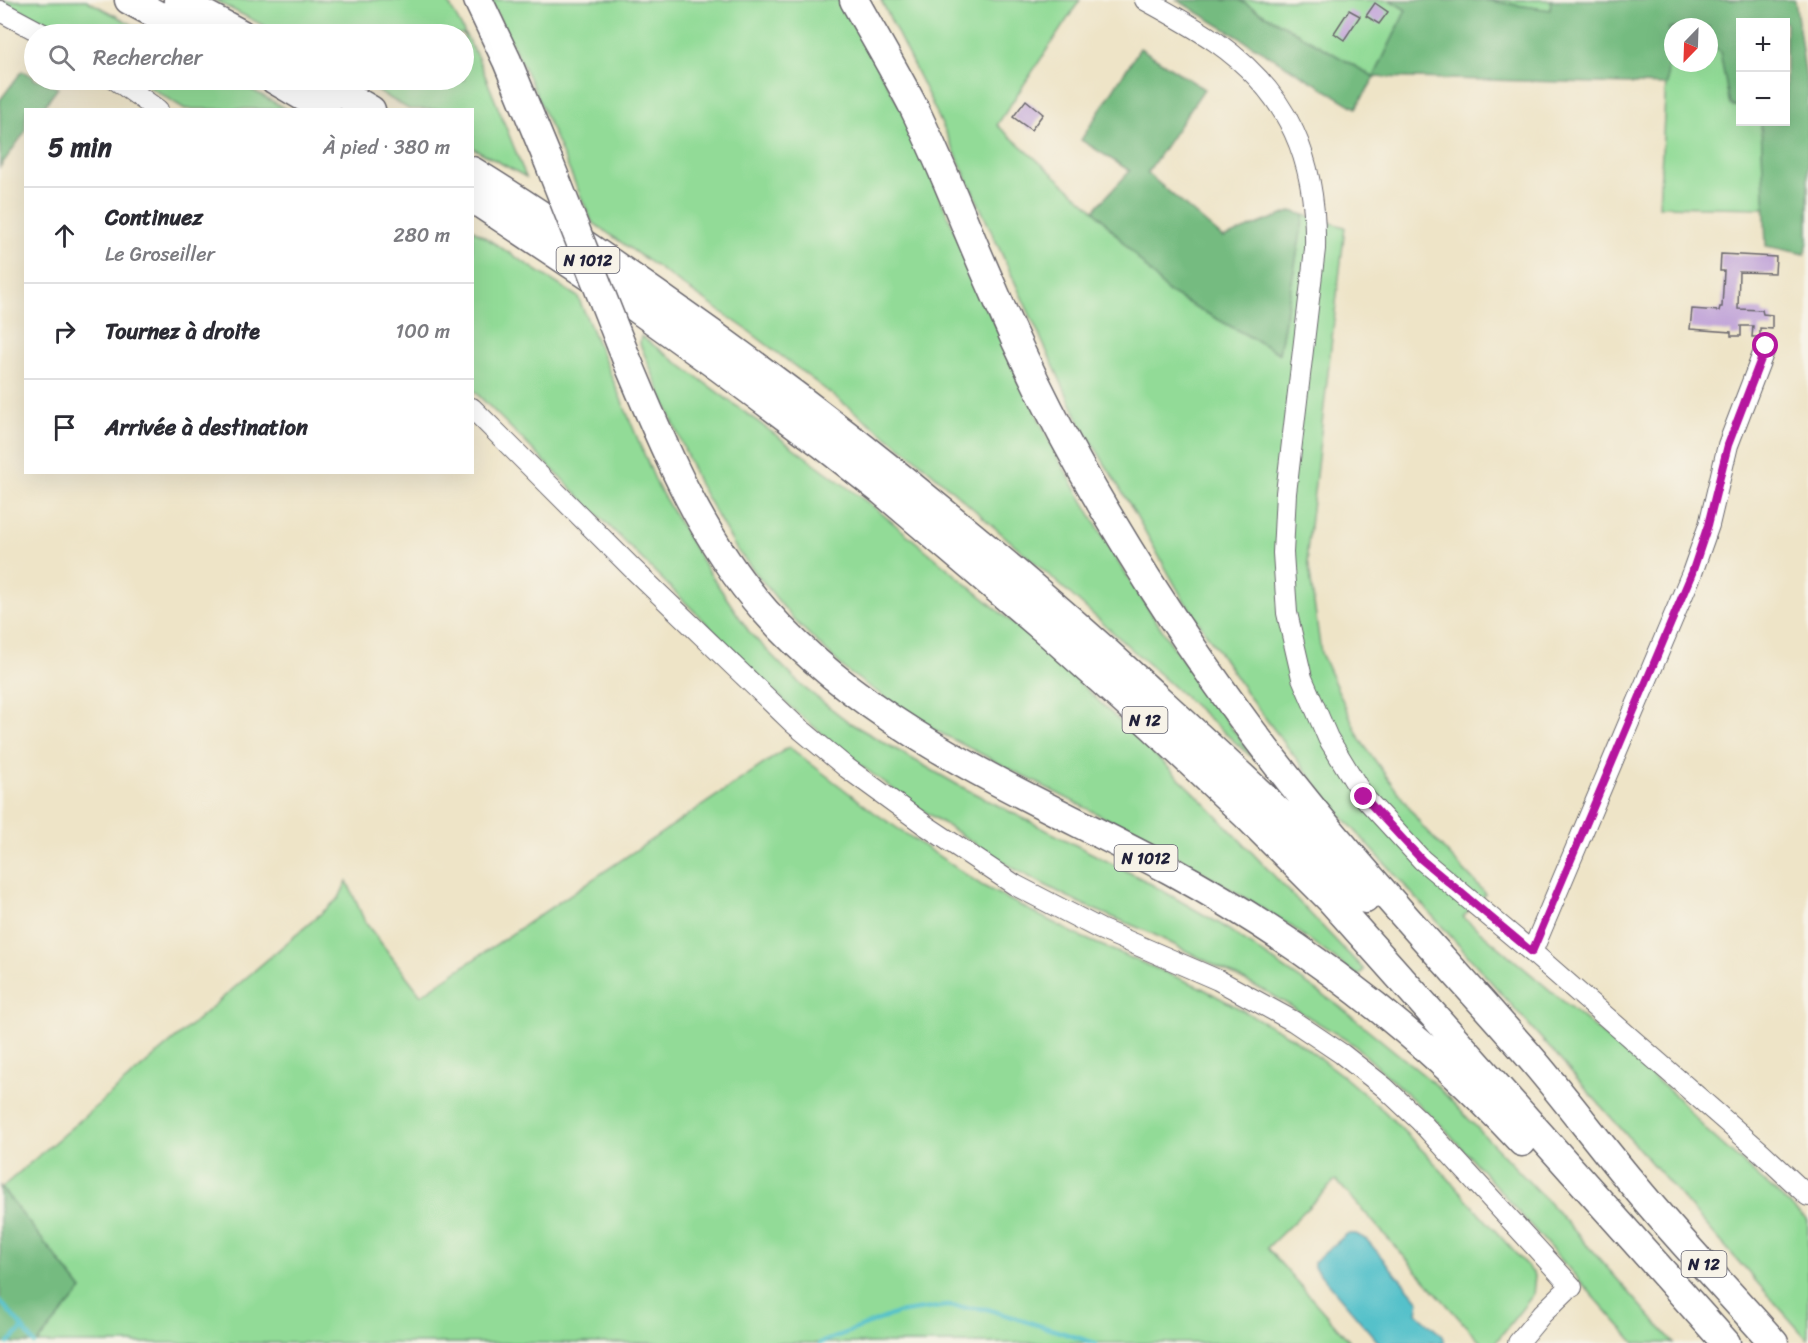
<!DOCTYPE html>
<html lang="fr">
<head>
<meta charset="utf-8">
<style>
	body { margin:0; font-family:Sriracha,sans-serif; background:#f7f7f7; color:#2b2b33 }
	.controls { position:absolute; right:18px; top:18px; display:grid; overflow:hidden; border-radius:0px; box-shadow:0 6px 24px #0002 }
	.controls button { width:54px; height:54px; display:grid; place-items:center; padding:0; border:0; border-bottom:2px solid #e1e1e2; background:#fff; color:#2b2b33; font:30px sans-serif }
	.compass { position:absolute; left:1664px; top:18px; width:54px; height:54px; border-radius:50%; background:#fff; box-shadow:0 6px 24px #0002; rotate:203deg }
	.stop { position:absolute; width:18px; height:18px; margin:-14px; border:4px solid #b5179e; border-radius:50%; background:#fff }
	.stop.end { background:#b5179e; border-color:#fff; box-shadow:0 2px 6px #0008 }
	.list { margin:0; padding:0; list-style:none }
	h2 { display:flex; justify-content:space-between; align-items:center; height:78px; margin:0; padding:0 24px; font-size:26px }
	h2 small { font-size:20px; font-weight:400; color:#7c7c81 }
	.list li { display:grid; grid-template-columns:39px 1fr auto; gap:18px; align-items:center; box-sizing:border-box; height:96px; padding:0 24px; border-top:2px solid #e1e1e2 }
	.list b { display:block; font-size:22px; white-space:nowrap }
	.list p { margin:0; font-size:20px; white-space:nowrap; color:#7c7c81 }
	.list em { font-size:20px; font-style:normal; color:#7c7c81 }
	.icon { flex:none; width:33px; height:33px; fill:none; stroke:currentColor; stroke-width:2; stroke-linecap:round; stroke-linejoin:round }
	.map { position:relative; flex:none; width:1808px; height:1343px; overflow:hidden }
	.search { position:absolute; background:#fff; box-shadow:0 6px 24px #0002; left:24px; top:24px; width:450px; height:66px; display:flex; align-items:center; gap:15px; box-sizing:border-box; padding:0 21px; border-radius:33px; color:#7c7c81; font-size:22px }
	.panel { position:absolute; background:#fff; box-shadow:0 6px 24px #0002; left:24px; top:108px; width:450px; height:366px; border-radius:0px }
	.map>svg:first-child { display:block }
	.green { fill:#92db97; stroke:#5a7e69; stroke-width:1.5 }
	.forest { fill:#75bb80; stroke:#4c6e5e; stroke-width:1.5 }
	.water { fill:#54c1ca; stroke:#3b7282; stroke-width:1.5 }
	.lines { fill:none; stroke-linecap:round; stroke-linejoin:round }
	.stream { stroke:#54c1ca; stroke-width:4.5 }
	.building { fill:#bd9fd7 }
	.minor-casing { stroke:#69666c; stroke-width:22 }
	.highway-casing { stroke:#69666c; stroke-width:31 }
	.minor { stroke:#fff; stroke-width:20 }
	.highway { stroke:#fff; stroke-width:28 }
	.highway-bridge-casing { stroke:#69666c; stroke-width:31; stroke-linecap:butt }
	.highway-bridge { stroke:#fff; stroke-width:28 }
	.route { stroke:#b5179e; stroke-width:8 }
	.labels { text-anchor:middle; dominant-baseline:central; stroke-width:4.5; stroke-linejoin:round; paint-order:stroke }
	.shield { fill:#f7f3e8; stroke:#62616f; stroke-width:1.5 }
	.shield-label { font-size:16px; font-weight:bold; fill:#22223b }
</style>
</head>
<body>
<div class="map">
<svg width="1808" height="1343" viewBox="0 0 1808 1343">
	<rect width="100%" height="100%" fill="#f7f3e8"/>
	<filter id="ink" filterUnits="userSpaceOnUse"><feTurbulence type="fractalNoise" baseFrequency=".0167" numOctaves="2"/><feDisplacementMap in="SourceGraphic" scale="12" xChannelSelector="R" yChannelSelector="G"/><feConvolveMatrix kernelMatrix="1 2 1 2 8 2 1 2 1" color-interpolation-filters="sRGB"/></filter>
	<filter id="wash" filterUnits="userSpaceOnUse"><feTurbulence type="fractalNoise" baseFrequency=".008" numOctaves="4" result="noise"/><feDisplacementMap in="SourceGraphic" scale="24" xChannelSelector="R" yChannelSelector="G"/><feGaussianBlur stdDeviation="1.35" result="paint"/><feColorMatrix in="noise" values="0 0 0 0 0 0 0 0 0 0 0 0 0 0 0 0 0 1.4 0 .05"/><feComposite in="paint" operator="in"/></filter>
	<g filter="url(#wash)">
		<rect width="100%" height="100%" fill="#eee4c7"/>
		<!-- green -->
		<path class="green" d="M86,0L150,34H65L43,21L0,1Z
			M214,0H447L478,58L526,177L473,148L472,110L409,109L357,80H464V34H280Z
			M490,0H839L902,110L1003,342L1056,455L1117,560L1168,639L1255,760L1058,583L914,457L746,329L592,222L530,80Z
			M881,0H1080L997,125L1094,210L1168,292L1279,353L1304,215L1345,227L1307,552L1321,653L1361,741L1423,827L1486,894L1463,917L1678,1098L1706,1130L1808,1221V1340L1447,932L1331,804L1250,698L1183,599L1133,510L1080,423L931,101Z
			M1239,0H1390L1406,10L1374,77Z
			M1483,0H1551L1550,10Z
			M1669,27L1673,29V63H1709V46L1720,52L1730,105L1740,107V122H1761L1765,208L1659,206Z
			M138,80H234L286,109H185Z
			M472,229L578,297L658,487L707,569L750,633L802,686L850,723L958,785L1144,880L1220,924L1339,1006L1436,1085L1555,1209L1674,1343H1635L1445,1129L1353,1044L1269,993L1151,933L1086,906L1018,871L919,808L856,762L789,706L473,390Z
			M641,336L874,507L1043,648L1195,793L1364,970L1358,976L1288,924L1165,849L927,726L848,672L794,620L737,550L699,484L640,344Z
			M789,747L875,813L983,886L1079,936L1200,987L1293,1038L1343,1076L1384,1111L1429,1157L1535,1275L1533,1295L1495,1343H1481L1336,1180L1267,1248L1351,1343H37L82,1290L1,1188L339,898L347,881L365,922L421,995Z"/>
		<!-- forest -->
		<path class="forest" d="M1177,0H1239L1374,77L1406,10L1390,0H1483L1550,10L1551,0H1795L1808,94V241L1805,254L1766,246L1761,122H1786V22H1740V107L1730,105L1720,52L1709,46V27H1673V29L1669,28L1667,85L1375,77L1356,108Z
			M1140,48L1204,89L1147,173L1223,238L1292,211L1304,215L1279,353L1168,292L1094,210L1130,171L1081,140Z
			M22,71L34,77V80H40L58,88L42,109L26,110L25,132L0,167V100Z
			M0,1186L82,1290L37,1343H0Z"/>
		<!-- water -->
		<path class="water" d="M1347,1234H1356L1367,1240L1419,1301L1417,1313L1442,1336L1444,1343H1379L1314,1267V1262Z"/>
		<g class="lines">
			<!-- stream -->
			<path class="stream" d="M0,1301L23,1328L8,1343
				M23,1328L34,1343
				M820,1343L897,1313L946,1306L987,1309L1095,1343"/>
		</g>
		<g id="blocks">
			<!-- building -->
			<path class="building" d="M1375,3L1388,12L1379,24L1366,16Z
				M1349,10L1360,16L1344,40L1334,33Z
				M1026,100L1043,114L1031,130L1013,117Z
				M1721,254L1776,257L1775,273L1739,272L1738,309L1762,310L1763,314L1772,315V329L1760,328V337H1752L1753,326H1741V336H1731V332L1690,329L1692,309L1719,311L1720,307H1722L1724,271H1720Z"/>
		</g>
	</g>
	<g filter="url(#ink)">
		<use href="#blocks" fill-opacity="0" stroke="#69666c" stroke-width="1.5"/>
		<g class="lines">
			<defs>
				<path id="minor" d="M1145,0C1169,13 1193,26 1216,42C1290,94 1317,161 1315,249L1286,493L1283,553L1287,613L1302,678L1328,738L1364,797L1422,860L1532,952L1761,1152L1808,1196
					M0,11L43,34
					M116,80L158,110
					M472,408L632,568L793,723L847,768L925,825L1015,885L1100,929L1218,980L1293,1021L1342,1054L1384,1087L1420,1121L1572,1287
					M1532,952L1692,573L1709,525L1728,445L1766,346
					M1518,1343L1542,1314L1571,1286"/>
				<path id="highway" d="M129,0L193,34
					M178,0L241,34
					M478,0L507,61L548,160
					M854,0C874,36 895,71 914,108C943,167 966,229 993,289C1026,367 1065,444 1109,517C1168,616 1233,711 1306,801C1374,886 1451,966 1523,1049C1561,1092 1595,1139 1632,1183C1677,1238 1727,1290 1774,1343
					M275,80L326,110
					M320,80L371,110
					M472,171C537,211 599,254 660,297C830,416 991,546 1144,686C1219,755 1295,824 1365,899
					M472,198L621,297L720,368L822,444L882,491L1051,635L1152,726L1246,815L1329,898L1726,1343
					M627,360C664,448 701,539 765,611C874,734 1028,794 1170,870C1301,941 1421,1033 1522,1142"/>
			</defs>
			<!-- minor casing -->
			<use href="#minor" class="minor-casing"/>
			<!-- highway casing -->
			<use href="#highway" class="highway-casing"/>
			<!-- minor -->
			<use href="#minor" class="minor"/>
			<!-- highway -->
			<use href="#highway" class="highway"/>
			<defs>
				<path id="highway-bridge" d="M548,160L627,360"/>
			</defs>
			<!-- highway-bridge casing -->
			<use href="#highway-bridge" class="highway-bridge-casing"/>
			<!-- highway-bridge -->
			<use href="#highway-bridge" class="highway-bridge"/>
		</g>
	</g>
	<g class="lines" filter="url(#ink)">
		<!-- route -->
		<path class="route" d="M1364,797L1422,860L1532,952L1692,573L1708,525L1728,445L1766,346"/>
	</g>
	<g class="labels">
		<!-- shield labels -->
		<g class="shield">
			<rect x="556.5" y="247" width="63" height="26" rx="4.5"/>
			<rect x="1122.5" y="707" width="45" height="26" rx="4.5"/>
			<rect x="1114.5" y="845" width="63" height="26" rx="4.5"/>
			<rect x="1681.5" y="1251" width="45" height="26" rx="4.5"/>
		</g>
		<g class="shield-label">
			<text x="588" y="260">N 1012</text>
			<text x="1145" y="720">N 12</text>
			<text x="1146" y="858">N 1012</text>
			<text x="1704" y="1264">N 12</text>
		</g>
	</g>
</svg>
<div class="controls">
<button>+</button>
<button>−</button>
</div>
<svg class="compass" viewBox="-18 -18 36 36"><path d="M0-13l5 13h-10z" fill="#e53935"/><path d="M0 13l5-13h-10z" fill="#7c7c81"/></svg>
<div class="stop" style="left:1766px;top:346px"></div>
<div class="stop end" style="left:1364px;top:797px"></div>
<div class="search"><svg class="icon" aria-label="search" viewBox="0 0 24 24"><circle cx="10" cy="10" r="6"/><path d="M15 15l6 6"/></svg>Rechercher</div>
<section class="panel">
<h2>5 min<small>À pied · 380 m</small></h2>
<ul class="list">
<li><svg class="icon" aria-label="ahead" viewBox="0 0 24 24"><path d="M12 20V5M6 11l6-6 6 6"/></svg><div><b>Continuez</b><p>Le Groseiller</p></div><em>280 m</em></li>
<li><svg class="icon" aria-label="right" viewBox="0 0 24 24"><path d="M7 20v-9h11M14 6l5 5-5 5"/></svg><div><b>Tournez à droite</b></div><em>100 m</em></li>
<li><svg class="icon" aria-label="arrive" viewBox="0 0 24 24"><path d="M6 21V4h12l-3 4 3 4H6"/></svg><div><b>Arrivée à destination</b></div></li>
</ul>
</section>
</div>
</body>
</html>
